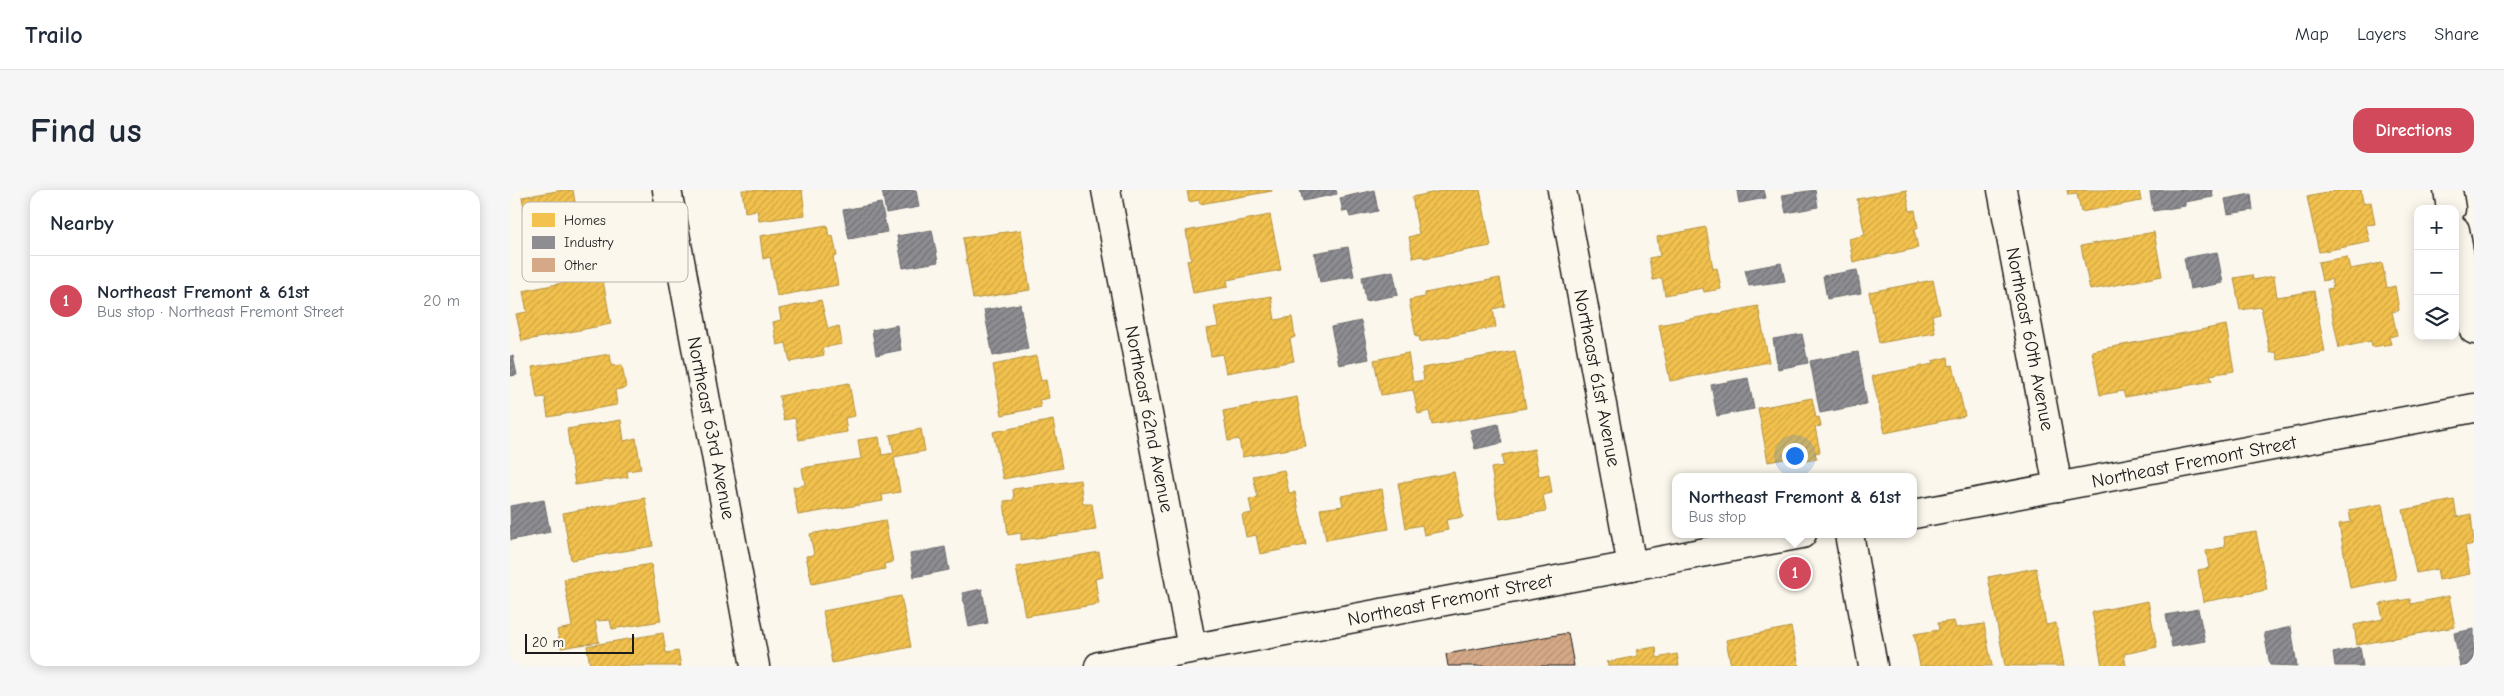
<!DOCTYPE html>
<html lang="en">
<head>
<meta charset="utf-8">
<style>
	body { margin:0; font-family:"Comic Neue",sans-serif; background:#f6f6f7; color:#1f2937 }
	.controls { position:absolute; right:15px; top:15px; display:grid; overflow:hidden; border-radius:10px; box-shadow:0 2px 12px #0003 }
	.controls button { width:45px; height:45px; display:grid; place-items:center; padding:0; border:0; border-bottom:1px solid #e0e1e3; background:#fff; color:#1f2937; font:25px sans-serif }
	.scale { position:absolute; left:15px; bottom:12px; width:109px; box-sizing:border-box; padding-left:5px; border:2px solid #1c1c1c; border-top:0; font-size:14px; line-height:18px; white-space:nowrap; color:#1c1c1c; -webkit-text-stroke:4px #fbf7ec; paint-order:stroke }
	.you { position:absolute; left:1284px; top:265px; width:18px; height:18px; margin:-12px; border:4px solid #fff; border-radius:50%; background:#1a73e8; box-shadow:0 0 0 8px #1a73e833 }
	.badge { display:grid; place-items:center; width:32px; height:32px; border-radius:50%; background:#d1495b; color:#fff; font-size:16px; font-weight:700 }
	.pin { position:absolute; translate:-50% -50%; border:2px solid #fff; box-shadow:0 1px 5px #0006 }
	.popup { position:absolute; left:1162px; top:283px; width:245px; height:65px; box-sizing:border-box; display:grid; place-content:center; border-radius:10px; background:#fff; filter:drop-shadow(0 1px 4px #0005); font-size:16px; white-space:nowrap; color:#747a83 }
	.popup b { font-size:19px; color:#1f2937 }
	.popup::after { content:''; position:absolute; left:50%; top:100%; margin-left:-10px; border:10px solid transparent; border-top-color:#fff }
	.list { margin:0; padding:0; list-style:none }
	h2 { display:flex; justify-content:space-between; align-items:center; height:65px; margin:0; padding:0 20px; font-size:21px }
	h2 small { font-size:16px; font-weight:400; color:#747a83 }
	.list li { display:grid; grid-template-columns:32px 1fr auto; gap:15px; align-items:center; box-sizing:border-box; height:90px; padding:0 20px; border-top:1px solid #e0e1e3 }
	.list b { display:block; font-size:19px; white-space:nowrap }
	.list p { margin:0; font-size:16px; white-space:nowrap; color:#747a83 }
	.list em { font-size:16px; font-style:normal; color:#747a83 }
	.icon { flex:none; width:28px; height:28px; fill:none; stroke:currentColor; stroke-width:2; stroke-linecap:round; stroke-linejoin:round }
	.map { position:relative; flex:none; width:1964px; height:476px; overflow:hidden; border-radius:15px }
	header { display:flex; align-items:center; gap:30px; box-sizing:border-box; height:70px; padding:0 25px; background:#fff; border-bottom:1px solid #e0e1e3 }
	header strong { font-size:24px }
	nav { display:flex; gap:28px; margin-inline-start:auto; font-size:18px }
	.intro { display:flex; align-items:center; justify-content:space-between; box-sizing:border-box; height:120px; padding:0 30px }
	h1 { margin:0; font-size:35px }
	.button { padding:12px 22px; border-radius:15px; background:#d1495b; color:#fff; font-size:18px; font-weight:700 }
	main { display:flex; gap:30px; padding:0 30px }
	aside { flex:1; background:#fff; border-radius:15px; box-shadow:0 2px 12px #0003 }
	.map>svg:first-child { display:block }
	.homes { fill:url(#homes-hatch); stroke:#b2903f }
	.industry { fill:url(#industry-hatch); stroke:#6b6b6f }
	.building { fill:url(#building-hatch); stroke:#1c1c1c }
	.lines { fill:none; stroke-linecap:round; stroke-linejoin:round }
	.minor-casing { stroke:#1c1c1c; stroke-width:31 }
	.major-casing { stroke:#1c1c1c; stroke-width:31 }
	.minor { stroke:#fbf7ec; stroke-width:28 }
	.major { stroke:#fbf7ec; stroke-width:28 }
	.labels { text-anchor:middle; dominant-baseline:central; stroke-width:5; stroke-linejoin:round; paint-order:stroke }
	.street-label { font-size:19px; fill:#1c1c1c; stroke:#fbf7ec }
	.key { fill:#fbf7ec; stroke:#b8b5ae; stroke-width:1 }
	.key-label { font-size:14px; fill:#1c1c1c }
</style>
</head>
<body>
<header>
<strong>Trailo</strong>
<nav><a>Map</a><a>Layers</a><a>Share</a></nav>
</header>
<div class="intro"><h1>Find us</h1><a class="button">Directions</a></div>
<main>
<aside>
<h2>Nearby<small></small></h2>
<ul class="list">
<li><span class="badge">1</span><div><b>Northeast Fremont &amp; 61st</b><p>Bus stop · Northeast Fremont Street</p></div><em>20 m</em></li>
</ul>
</aside>
<div class="map">
<svg width="1964" height="476" viewBox="0 0 1964 476">
	<defs>
		<pattern id="homes-hatch" width="6" height="6" patternUnits="userSpaceOnUse" patternTransform="scale(1.25)"><rect width="6" height="6" fill="#f2c14e"/><path d="M-1 1l2-2M0 6l6-6M5 7l2-2" fill="none" stroke="#cfa544"/></pattern>
		<pattern id="industry-hatch" width="6" height="6" patternUnits="userSpaceOnUse" patternTransform="scale(1.25)"><rect width="6" height="6" fill="#8d8d92"/><path d="M-1 1l2-2M0 6l6-6M5 7l2-2" fill="none" stroke="#727276"/></pattern>
		<pattern id="building-hatch" width="6" height="6" patternUnits="userSpaceOnUse" patternTransform="scale(1.25)"><rect width="6" height="6" fill="#d5a987"/><path d="M-1 1l2-2M0 6l6-6M5 7l2-2" fill="none" stroke="#b69174"/></pattern>
	</defs>
	<rect width="100%" height="100%" fill="#fbf7ec"/>
	<filter id="ink" filterUnits="userSpaceOnUse"><feTurbulence type="fractalNoise" baseFrequency=".02" numOctaves="2"/><feDisplacementMap in="SourceGraphic" scale="10" xChannelSelector="R" yChannelSelector="G"/><feConvolveMatrix kernelMatrix="1 2 1 2 8 2 1 2 1" color-interpolation-filters="sRGB"/></filter>
	<g filter="url(#ink)">
		<!-- homes -->
		<path class="homes" d="M53,0H63L66,18L78,16L81,39L67,42L70,59L23,67L12,7Z
			M232,0H292L295,25L249,31L247,20L235,22Z
			M677,0H762V1L690,14L689,10L679,12Z
			M936,0H970L981,56L914,68L913,66L903,68L899,47L909,44L902,7Z
			M1396,0L1400,21L1405,20L1408,38L1404,39L1408,58L1343,72L1339,49L1355,45L1347,9Z
			M1557,0H1629L1631,11L1571,22L1567,4L1558,5Z
			M1830,0H1851L1853,13L1861,12L1865,34L1856,35L1860,52L1809,62L1797,7Z
			M760,25L771,80L717,90L718,97L683,103L677,70L681,69L676,41Z
			M317,35L319,47L323,46L327,66L323,67L328,95L267,106L260,67L253,69L250,46Z
			M1196,37L1203,79L1207,78L1211,99L1194,102L1193,98L1155,105L1152,88L1143,90L1139,68L1150,66L1147,47Z
			M511,40L520,100L463,109L453,48Z
			M1644,42L1652,86L1580,100L1571,56Z
			M1837,67L1840,79L1872,73L1877,98L1885,96L1889,120L1882,122L1887,145L1879,147L1881,154L1862,157L1861,151L1829,158L1817,99L1823,98L1821,89L1812,91L1808,72Z
			M92,85L101,134L12,151L6,124L17,122L13,101Z
			M1742,85L1743,90L1764,86L1767,107L1804,101L1815,162L1768,170L1766,162L1760,163L1751,117L1730,120L1724,88Z
			M990,88L995,116L983,119L986,137L910,152L909,146L906,147L899,110L915,107V103Z
			M1423,90L1430,123L1422,125L1425,143L1369,153L1359,102Z
			M761,106L765,130L782,127L785,147L780,149L784,171L716,183L712,164L701,166L696,139L708,137L704,116Z
			M311,110L318,139L329,136L332,154L312,158L314,165L280,172L276,153L267,155L263,132L271,130L269,119Z
			M1248,116L1259,172L1160,191L1149,135Z
			M1716,135L1724,181L1700,185L1702,191L1615,207L1613,201L1590,205L1582,161Z
			M1005,161L1016,218L922,235L919,221L908,224L903,200L871,205L864,170L898,163L903,192L914,190L912,178Z
			M100,164L102,176L112,175L116,198L105,200L107,215L38,227L35,207L27,208L22,177Z
			M526,166L531,191L536,190L539,208L529,210L531,217L492,225L483,175Z
			M1438,167L1439,176L1443,175L1455,226L1375,243L1362,186L1423,174L1422,171Z
			M339,193L345,226L335,228L337,242L289,250L285,228L274,230L269,206Z
			M787,207L796,256L732,267L729,249L718,251L713,221Z
			M1302,208L1306,228L1309,227L1311,236L1305,237L1310,262L1305,263L1307,269L1280,274L1279,268L1258,272L1248,218Z
			M111,230L114,251L126,248L131,279L117,281L118,287L65,295L57,239Z
			M543,230L552,278L493,289L483,242Z
			M411,239L415,261L384,267L390,302L372,305L373,311L288,325L283,297L295,295L292,278L351,269L348,250L369,247L372,265L384,263L380,245Z
			M1024,259L1029,286L1039,284L1042,303L1033,305L1036,321L990,329L981,278L993,276L992,265Z
			M774,280L779,303L785,302L796,355L750,364L746,345L736,347L732,325L742,323L739,309L748,308L743,286Z
			M944,282L953,327L936,330L938,340L914,345L912,335L896,338L888,293Z
			M570,290L573,314H582L586,340L511,350V343L498,345L494,311L504,310L503,299Z
			M872,299L879,339L816,350L810,319L833,316L831,306Z
			M135,308L143,356L61,370L53,323Z
			M1944,310L1947,327L1961,324L1964,354L1955,356L1960,384L1929,390L1927,379L1906,383L1893,320Z
			M1872,314L1886,389L1840,398L1829,334L1841,332L1839,320Z
			M375,330L383,372L374,374L375,379L302,394L296,366L304,365L300,344Z
			M1746,342L1757,400L1693,412L1688,380L1699,378L1696,361L1715,357L1714,347Z
			M589,362L593,387L585,389L589,414L515,426L506,377Z
			M141,374L151,431L102,439L100,430L85,431L89,452L51,458L47,440L62,437L54,389Z
			M1526,378L1536,435L1546,433L1554,476H1495L1478,387Z
			M391,406L401,457L322,473L313,421Z
			M1939,406L1945,437L1847,455L1844,435L1873,429L1870,414L1900,409L1901,414Z
			M1638,411L1647,457L1614,464L1616,476H1592L1582,422Z
			M1444,431L1446,438L1474,434L1482,476H1410L1404,444L1429,440L1428,433Z
			M1281,437L1289,476H1221L1216,450Z
			M153,443L156,463L168,461L171,476H80L77,456Z
			M1146,457L1147,468L1167,464L1169,476H1098L1097,472L1128,466L1127,460Z"/>
		<!-- industry -->
		<path class="industry" d="M372,0H406L409,17L376,23Z
			M790,0H826L827,4L793,11Z
			M864,0L868,21L840,27L838,21L833,22L830,8Z
			M1233,0H1254L1256,8L1229,13L1227,1Z
			M1305,0L1308,17L1276,23L1272,5Z
			M1653,0H1702L1703,7L1675,12V16L1643,21L1640,2Z
			M1741,4L1743,20L1718,24L1715,9Z
			M371,13L377,42L339,49L333,20Z
			M422,40L428,72L393,78L387,46Z
			M838,57L844,86L810,92L804,63Z
			M1707,62L1713,93L1680,99L1674,68Z
			M1271,73L1275,91L1239,96L1235,80Z
			M1347,80L1351,103L1317,109L1313,86Z
			M883,81L888,105L856,111L852,87Z
			M510,114L518,159L483,166L474,120Z
			M851,131L859,169L829,175L821,137Z
			M387,135L391,160L366,165L362,140Z
			M1292,144L1298,173L1268,179L1263,149Z
			M1348,162L1357,214L1310,223L1300,171Z
			M0,166H3L7,185L0,186Z
			M1238,188L1244,219L1207,226L1201,195Z
			M988,234L992,253L965,259L960,240Z
			M34,310L40,342L1,350L0,316Z
			M435,357L439,380L404,387L400,364Z
			M472,399L478,433L459,437L452,403Z
			M1688,419L1695,451L1662,457L1656,425Z
			M1781,437L1787,476L1760,475L1754,443Z
			M1964,439V476H1950L1944,443Z
			M1850,457L1853,476H1825L1823,463Z"/>
		<!-- building -->
		<path class="building" d="M1058,443L1064,476H938L936,464Z"/>
		<g class="lines">
			<defs>
				<path id="minor" d="M157,0L245,476
					M596,0L682,458
					M1052,0L1122,376
					M1492,0L1548,297
					M1938,0L1941,19
					M1945,40L1964,140
					M1339,344L1363,476"/>
				<path id="major" d="M1404,324L1964,218
					M589,476L1292,344"/>
			</defs>
			<!-- minor casing -->
			<use href="#minor" class="minor-casing"/>
			<!-- major casing -->
			<use href="#major" class="major-casing"/>
			<!-- minor -->
			<use href="#minor" class="minor"/>
			<!-- major -->
			<use href="#major" class="major"/>
		</g>
	</g>
	<g class="labels">
		<!-- street labels -->
		<g class="street-label">
			<text transform="translate(1520 149) rotate(79)">Northeast 60th Avenue</text>
			<text transform="translate(1087 188) rotate(79)">Northeast 61st Avenue</text>
			<text transform="translate(639 229) rotate(79)">Northeast 62nd Avenue</text>
			<text transform="translate(201 238) rotate(79)">Northeast 63rd Avenue</text>
			<text transform="translate(1684 272) rotate(-11)">Northeast Fremont Street</text>
			<text transform="translate(940 410) rotate(-11)">Northeast Fremont Street</text>
		</g>
	</g>
	<!-- legend -->
	<rect x="12" y="12" width="166" height="80" rx="8" class="key"/>
	<rect x="22" y="23" width="23" height="14" fill="#f2c14e"/>
	<rect x="22" y="46" width="23" height="13" fill="#8d8d92"/>
	<rect x="22" y="68" width="23" height="14" fill="#d5a987"/>
	<g class="key-label">
		<text x="54" y="35">Homes</text>
		<text x="54" y="57">Industry</text>
		<text x="54" y="80">Other</text>
	</g>
</svg>
<div class="controls">
<button>+</button>
<button>−</button>
<button><svg class="icon" aria-label="layers" viewBox="0 0 24 24"><path d="M12 4l9 5-9 5-9-5zM3 14l9 5 9-5"/></svg></button>
</div>
<div class="scale">20 m</div>
<div class="you"></div>
<div class="pin badge" style="left:1285px;top:383px">1</div>
<div class="popup"><b>Northeast Fremont &amp; 61st</b>Bus stop</div>
</div>
</main>
</body>
</html>
